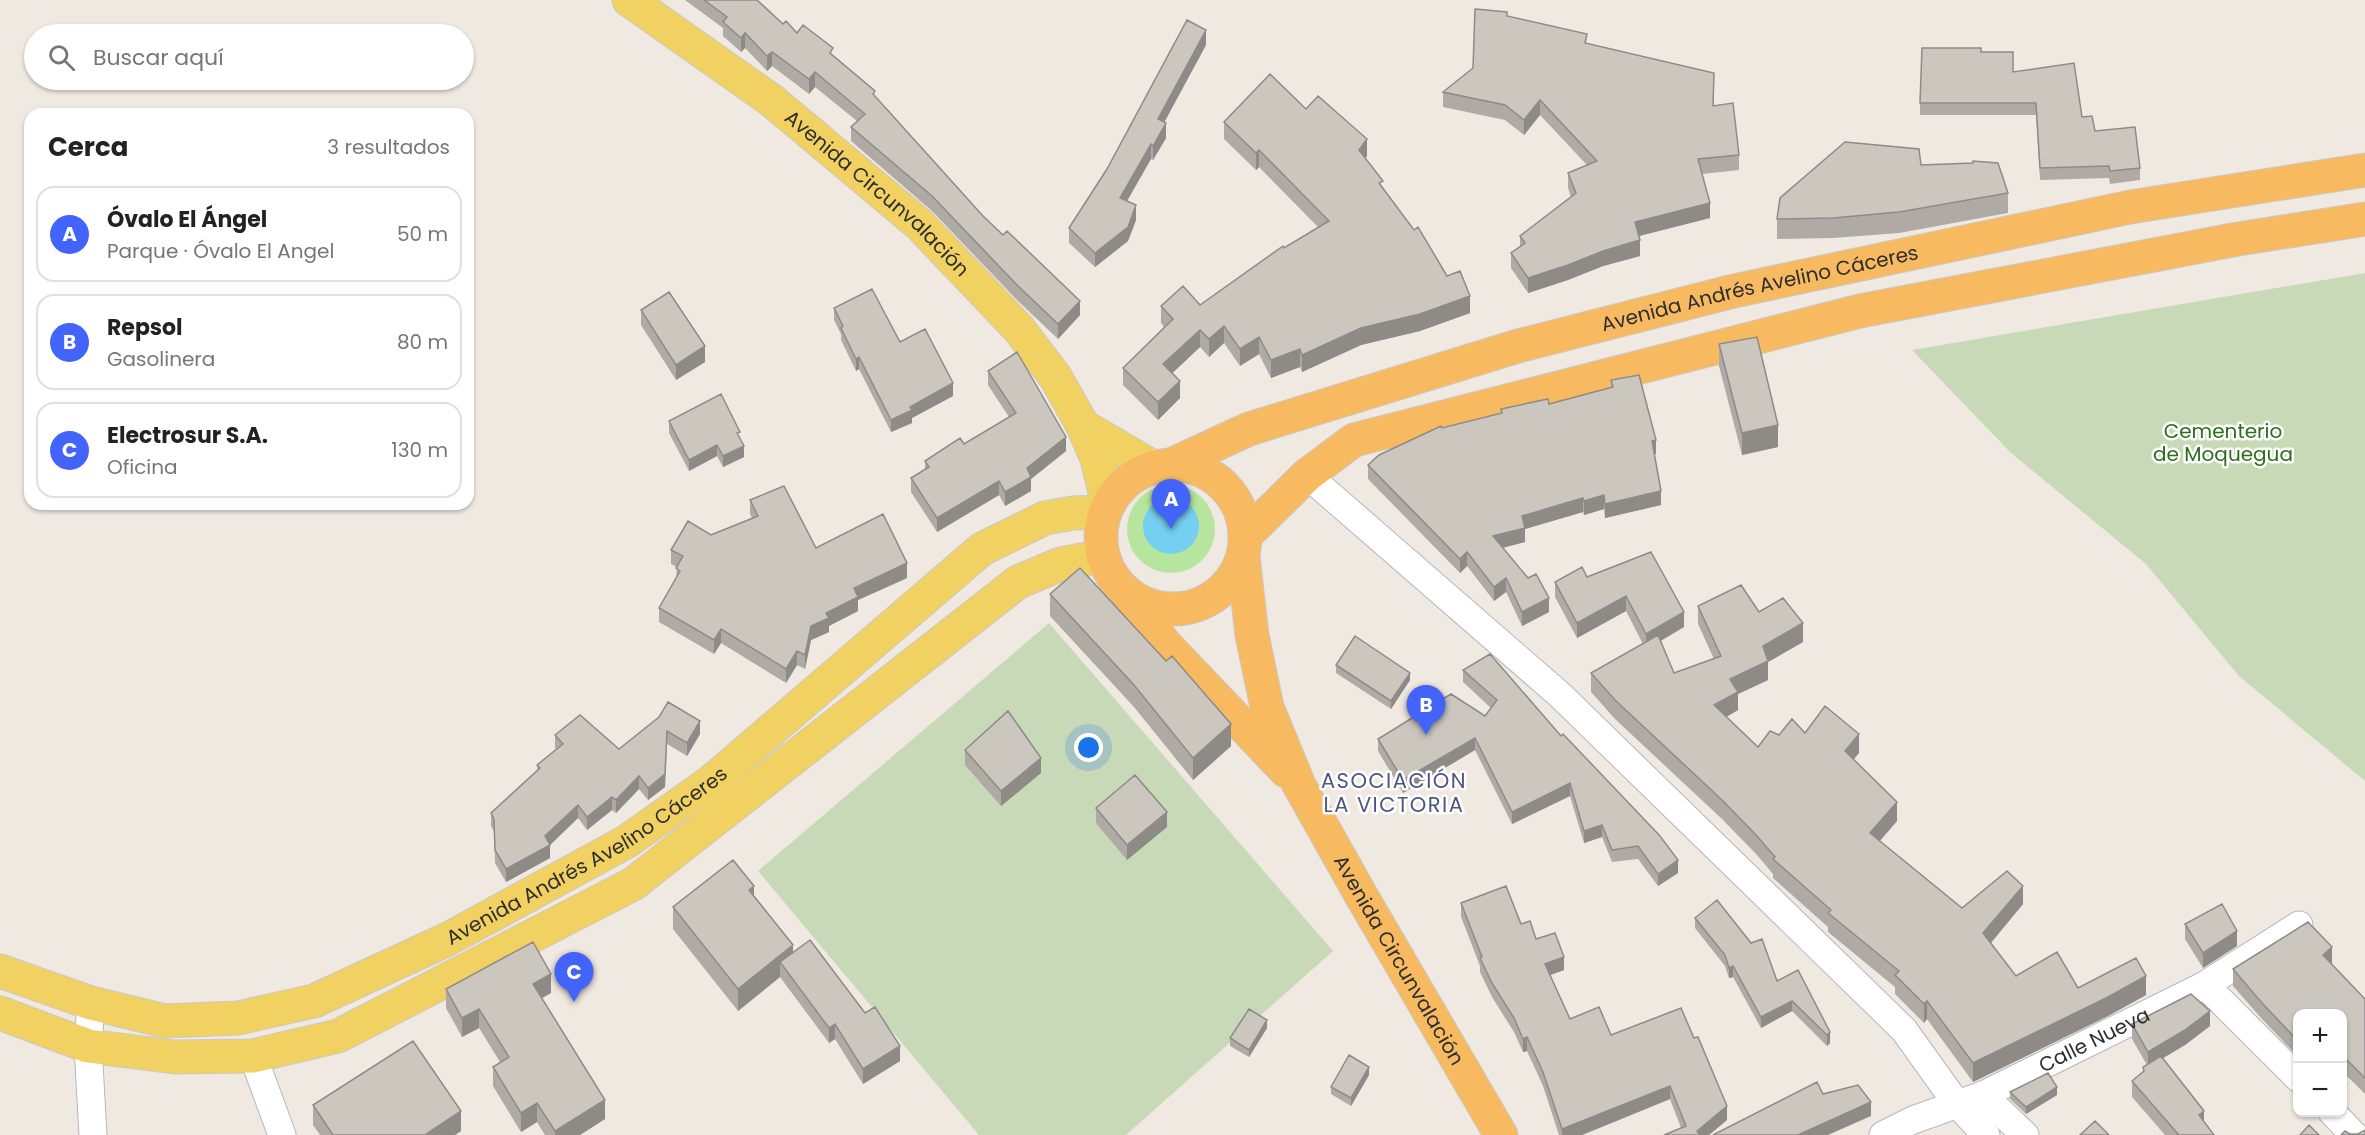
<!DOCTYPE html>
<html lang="es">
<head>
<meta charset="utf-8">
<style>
	body { margin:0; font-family:Poppins,sans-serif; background:#f6f6f6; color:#222 }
	.controls { position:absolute; right:18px; bottom:18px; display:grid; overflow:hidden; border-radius:12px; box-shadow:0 2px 4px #0004 }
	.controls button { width:54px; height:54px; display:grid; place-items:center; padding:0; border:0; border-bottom:2px solid #e0e0e0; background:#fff; color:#222; font:30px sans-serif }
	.you { position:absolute; left:1089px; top:748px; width:21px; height:21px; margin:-15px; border:4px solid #fff; border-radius:50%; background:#1a73e8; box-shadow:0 0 0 9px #1a73e833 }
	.badge { display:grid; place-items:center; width:39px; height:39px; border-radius:50%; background:#4264fb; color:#fff; font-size:20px; font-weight:700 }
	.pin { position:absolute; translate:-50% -50px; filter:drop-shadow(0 2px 3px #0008) }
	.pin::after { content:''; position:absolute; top:32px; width:21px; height:18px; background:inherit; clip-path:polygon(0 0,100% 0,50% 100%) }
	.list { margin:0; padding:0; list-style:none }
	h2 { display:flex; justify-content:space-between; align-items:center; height:78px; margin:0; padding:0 24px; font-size:26px }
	h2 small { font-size:20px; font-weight:400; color:#767676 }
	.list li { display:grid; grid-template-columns:39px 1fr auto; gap:18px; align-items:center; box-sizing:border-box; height:96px; margin:0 12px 12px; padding:0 12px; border:2px solid #e0e0e0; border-radius:18px }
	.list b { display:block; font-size:22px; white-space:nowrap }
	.list p { margin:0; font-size:20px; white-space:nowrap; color:#767676 }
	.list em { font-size:20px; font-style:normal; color:#767676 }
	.icon { flex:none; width:33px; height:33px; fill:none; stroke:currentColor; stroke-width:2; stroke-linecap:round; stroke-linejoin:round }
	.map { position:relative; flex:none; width:2365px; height:1135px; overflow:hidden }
	.search { position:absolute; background:#fff; box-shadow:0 2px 4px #0004; left:24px; top:24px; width:450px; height:66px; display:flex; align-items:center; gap:15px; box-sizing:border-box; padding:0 21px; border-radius:33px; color:#767676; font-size:22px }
	.panel { position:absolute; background:#fff; box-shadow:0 2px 4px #0004; left:24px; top:108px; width:450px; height:402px; border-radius:18px }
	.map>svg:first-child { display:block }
	.green { fill:#b6e59e }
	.cemetery { fill:#c8d9b8 }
	.water { fill:#75cff0 }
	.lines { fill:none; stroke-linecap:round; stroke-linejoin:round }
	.minor-casing { stroke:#b4b7c1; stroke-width:29 }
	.primary-casing { stroke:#c9c9c9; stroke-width:35 }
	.trunk-casing { stroke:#c9c9c9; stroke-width:35 }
	.minor { stroke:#fff; stroke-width:27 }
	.primary { stroke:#f2d163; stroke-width:33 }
	.trunk { stroke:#f8ba60; stroke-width:33 }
	.wall { fill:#afaba4 }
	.shaded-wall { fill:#8e8b86 }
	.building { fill:#cbc7bf; stroke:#8e8b86; stroke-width:1.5 }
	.labels { text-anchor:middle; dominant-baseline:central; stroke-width:5; stroke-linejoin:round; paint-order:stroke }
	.street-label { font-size:20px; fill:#2e2e2e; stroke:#fff }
	.park-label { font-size:20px; fill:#2c6e1b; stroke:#fff }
	.neighbourhood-label { font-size:21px; letter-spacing:1.5px; fill:#4d5680; stroke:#fff }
</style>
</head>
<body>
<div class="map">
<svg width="2365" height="1135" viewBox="0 0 2365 1135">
	<rect width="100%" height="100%" fill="#efe9e1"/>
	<!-- green -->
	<path class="green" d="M1127 529a44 44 0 1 1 88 0a44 44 0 1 1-88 0Z"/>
	<!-- cemetery -->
	<path class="cemetery" d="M2365,273V781L2239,676L2146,564L2011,453L1912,350Z
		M1049,623L1333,951L1126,1135H979L758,871Z"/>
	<!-- water -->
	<path class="water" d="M1143 526a28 28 0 1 1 56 0a28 28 0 1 1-56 0Z"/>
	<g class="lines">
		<defs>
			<g id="minor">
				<path d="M1307,475L1560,695L1904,1030L1957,1104L1986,1135"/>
				<path d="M2205,985L2298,1078"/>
				<path d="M91,1003L88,1046L93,1135"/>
				<path d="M253,1056L282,1135"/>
				<path d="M1983,1095L2025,1135"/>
				<path d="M2332,1112L2354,1135"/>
				<path id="s1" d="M1883,1135L1913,1120L1983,1095L2205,985L2299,925"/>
			</g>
			<g id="primary">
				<path id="s2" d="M629,0L771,100L919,224L1019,329L1056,378L1083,426L1097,459L1108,504"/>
				<path d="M1083,426L1153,467"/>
				<path id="s3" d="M0,971L91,1003L165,1021L238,1018L314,1001L448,939L626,842L712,781L982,549L1045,518L1073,513L1104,512"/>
				<path d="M0,1013L88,1046L175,1057L253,1056L338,1036L633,884L1018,582L1061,564L1102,556"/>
			</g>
			<g id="trunk">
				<circle cx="1173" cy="537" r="72"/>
				<path id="s4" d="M1171,465L1249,429L1518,346L1734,291L2130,207L2365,170"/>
				<path d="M1246,535L1307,475L1354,440L1860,311L2238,239L2365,219"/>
				<path id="s5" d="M1243,557L1252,635L1267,707L1299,785L1362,897L1501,1135"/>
				<path d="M1129,598L1165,644L1286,771"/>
			</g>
		</defs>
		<!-- minor casing -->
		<use href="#minor" class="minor-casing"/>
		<!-- primary casing -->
		<use href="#primary" class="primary-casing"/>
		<!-- trunk casing -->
		<use href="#trunk" class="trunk-casing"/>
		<!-- minor -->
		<use href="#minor" class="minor"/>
		<!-- primary -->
		<use href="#primary" class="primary"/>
		<!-- trunk -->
		<use href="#trunk" class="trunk"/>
	</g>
	<!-- wall -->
	<path class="wall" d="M685,0H757L783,24L833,56L875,97L983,216L1080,315L1058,339L1017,300L932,211L851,141V127L857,121L815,87L809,94L772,66L767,71L745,48L741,52L723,36V28Z
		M1507,16L1587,43L1714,73V106L1739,155V170L1702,174L1710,218L1639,236L1640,256L1603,266L1568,280L1528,293L1511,268V253L1520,247V236L1571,197L1568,188V173L1587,165L1540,115L1524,135L1505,120L1443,107V92L1473,68Z
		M1206,45L1164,122L1166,138L1153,160L1151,159L1127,201L1136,220L1128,241L1095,267L1069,243V228Z
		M1981,52L2013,72L2082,117L2095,131L2140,168V180L2110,184L2109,178L2040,180L2036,115H1920V103Z
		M1306,109L1367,156L1365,158L1383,188L1447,276L1470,313L1420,331L1361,345L1302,372L1300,367L1271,378L1259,354L1240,366L1224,343L1209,357L1200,347L1172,373L1180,398L1158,420L1123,385V368L1164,327L1161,323V306L1200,305L1284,248L1318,227L1259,167L1256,170L1224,139V122Z
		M1921,165L2008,193V213L1899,233L1833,238L1777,239V219Z
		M834,308L900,342L953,396L912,418V423L891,432L859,369L856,371L841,340V334L834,320Z
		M641,310L705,362L676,380L641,325Z
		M1719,344L1778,447L1742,455L1719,366Z
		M988,371L1066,451L1031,479V491L1005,506L999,495L937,532L911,492V478L925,469V461L964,444L1009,417L988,385Z
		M1611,380L1656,454H1654L1661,505L1605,518L1604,509L1584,515L1583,512L1525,529V542L1503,548L1549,612L1522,626L1506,592L1494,601L1467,566L1460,573L1368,479V465L1442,428L1501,413V409L1549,404L1611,388Z
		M669,421L740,438L744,457L723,467L717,456L689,471L669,433Z
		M750,500L816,548L907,578L858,600V611L829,626V632L811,640L805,669L797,665L786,683L721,643L714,654L659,622V608L676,578L677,567L671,564V550L752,518L750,514Z
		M1651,552L1684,627L1661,641L1674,673L1714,659L1698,624V606L1759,612L1803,642L1768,662V680L1738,694V710L1726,717L1758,747L1779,735L1805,733L1859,753L1853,760L1897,821L1880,841L1962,908L2023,904L1991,943L2016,976L2078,988L2146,995L2108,1016L1973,1082L1927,1019L1924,1023L1895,994V987L1828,932V927L1773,878V874L1757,855L1722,819L1615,719L1591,692V673L1643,644L1626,611L1577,638L1555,597V582L1587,577Z
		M1050,594L1231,746L1193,780L1134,707L1050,616Z
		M1490,654L1678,873L1658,886L1638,859L1612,862L1602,837L1584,843L1570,796L1512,824L1475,750L1403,793L1378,751V739L1485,716L1491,708L1463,682V670Z
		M1336,665L1410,680L1391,709L1336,673Z
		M659,717L700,734L687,756L667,744L665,787L648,800L639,789L616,813L612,810L587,830L578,818L550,845V858L506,882L495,863L494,832L491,826V813L537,771V765L556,749L555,748V735L619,749Z
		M965,750L1041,773L1001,806L965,765Z
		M1096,808L1167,827L1127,860L1096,823Z
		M754,896L793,953L900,1061L863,1084L835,1039L829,1043L780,977L738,1011L673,929V907Z
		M1461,903L1521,924L1564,970L1550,975L1570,1019L1611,1035L1727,1120L1709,1135H1664L1681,1128L1670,1099L1582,1135H1559L1543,1086L1527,1051L1523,1052L1514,1032L1492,997L1480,972V966L1461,917Z
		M1695,918L1777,981L1798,970L1830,1043L1827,1046L1792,1011L1761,1028L1733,977L1729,978L1725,966L1695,928Z
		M2185,924L2237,946L2203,968L2185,939Z
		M2331,963L2365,999V1094L2343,1072V1014H2298V1057L2262,1019L2233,986V969L2332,963Z
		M446,989L551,993L542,998L605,1119L580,1135H545L537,1122L521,1132L493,1086V1067L500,1062L479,1028L462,1037L446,1008Z
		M2132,1024L2210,1026L2185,1045L2163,1058L2204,1122L2214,1135H2165L2132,1097V1081L2143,1072V1067L2147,1065L2132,1039Z
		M1267,1028L1249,1057L1230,1046V1038Z
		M1369,1075L1351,1106L1331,1094V1087Z
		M2010,1092L2057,1095L2026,1114L2010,1099Z
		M313,1105L461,1131L455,1135H320L313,1125Z"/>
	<!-- shaded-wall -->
	<path class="shaded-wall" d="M1206,30V45L1158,134V119Z
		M745,33V48L741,52V38Z
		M772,52V66L767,71V56Z
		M815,72V87L809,94V79Z
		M1540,100V115L1524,135V120Z
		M1166,123V138L1153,160V146Z
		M1367,139V156L1359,167V150Z
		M1151,144V159L1120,213V198Z
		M1259,150V167L1256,170V153Z
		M1710,203V218L1635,237V222Z
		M1136,205V220L1128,241L1095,267V253Z
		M1640,240V256L1603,266L1568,280L1528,293V278L1603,251Z
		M1470,296V313L1420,331L1361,345L1302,372V355L1361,328Z
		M1080,301V315L1058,339V324Z
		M1224,326V343L1209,357V339Z
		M1200,330V347L1163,382V364Z
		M1259,337V354L1240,366V349Z
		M705,346V362L676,380V365Z
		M1300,349V367L1271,378V360Z
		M859,357V369L856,371V359Z
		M1180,381V398L1158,420V402Z
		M953,383V396L912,418V423L891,432V420L910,407Z
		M1778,425V447L1742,455V433Z
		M1066,437V451L1031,479V491L1005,506V492L1027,468Z
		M1656,440V454L1652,455V441Z
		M717,445V456L689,471V460Z
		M744,446V457L723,467V456Z
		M999,481V495L937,532V518Z
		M1661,491V505L1605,518V504Z
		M1604,495V509L1584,515V501Z
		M1583,498V512L1525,529V542L1493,550V536L1522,516Z
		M1467,552V566L1460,573V559Z
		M907,563V578L858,600V611L829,626V632L811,640L805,669V655L811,626L854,588Z
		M1506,578V592L1494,601V587Z
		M1626,596V611L1577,638V623Z
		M1549,598V612L1522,626V612Z
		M1684,612V627L1646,649V634Z
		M1803,623V642L1768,662V680L1738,694V710L1714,724V705L1730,679L1763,646Z
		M721,629V643L714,654V640Z
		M797,651V665L786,683V669Z
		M1410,673V680L1391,709V701Z
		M700,721V734L687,756V743Z
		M1231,724V746L1193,780V758Z
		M667,731L665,787L648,800V788Z
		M1859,734V753L1845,770V751Z
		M1475,738V750L1403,793V780Z
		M1041,758V773L1001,806V791Z
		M639,776V789L616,813V800Z
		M1570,783V796L1512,824V812Z
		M612,797V810L587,830V817Z
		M1897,802V821L1870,852V833Z
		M578,805V818L549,846L550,845V858L506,882V869L545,836Z
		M1167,812V827L1127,860V845Z
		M1602,825V837L1584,843V831Z
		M1678,860V873L1658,886V874Z
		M754,886V908L749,890Z
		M2023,886V904L1983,952V933Z
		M2237,931V946L2203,968V953Z
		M793,945V967L780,962V977L738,1011V989Z
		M2332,947V963L2323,971V955Z
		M1564,957V970L1545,977V964Z
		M1733,966V977L1729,978V968Z
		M551,974V993L533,1003V984Z
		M2146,976V995L2108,1016L1973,1082V1063Z
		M1792,1001V1011L1761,1028V1017Z
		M1927,1001V1019L1924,1023V1004Z
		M479,1009V1028L462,1037V1018Z
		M2210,1011V1026L2185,1045L2148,1067V1052Z
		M1267,1020V1028L1249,1057V1050Z
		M835,1024V1039L829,1043V1028Z
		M1830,1032V1043L1827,1046V1035Z
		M1527,1037V1051L1523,1052V1039Z
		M900,1046V1061L863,1084V1069Z
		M1369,1067V1075L1351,1106V1098Z
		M1670,1086V1099L1582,1135H1562V1129Z
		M2057,1087V1095L2026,1114V1107Z
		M605,1100V1119L580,1135H555V1131Z
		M1871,1102V1116L1828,1135H1798Z
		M537,1103V1122L521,1132V1113Z
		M1727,1106V1120L1709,1135H1697V1131Z
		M461,1111V1131L455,1135H426V1134Z
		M2204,1111V1127L2199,1115Z"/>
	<!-- building -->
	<path class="building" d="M704,0H757L783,24L786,21L797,33L803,25L833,48L830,53L875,91L873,94L983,216L1003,235L1007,231L1080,301L1058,324L1017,285L932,196L851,127L865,114L815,72L809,79L772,52L767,56L745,33L741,38L723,22L727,17Z
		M1475,9L1507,12V16L1587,34L1585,43L1714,73L1713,106L1733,103L1739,155L1698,159L1710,203L1635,222L1640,240L1603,251L1568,265L1528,278L1511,253L1525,243L1520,236L1576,193L1568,173L1597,161L1540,100L1524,120L1505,105L1443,92L1473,68Z
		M1187,20L1206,30L1158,119L1166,123L1153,146L1151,144L1120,198L1136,205L1128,227L1095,253L1069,228L1107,169Z
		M1922,48H1981V52H2013V72L2074,63L2082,117L2092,116L2095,131L2135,127L2140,168L2110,171L2109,166L2040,168L2036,103H1920Z
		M1270,74L1306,109L1318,96L1367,139L1359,150L1383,181L1379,183L1414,230L1418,227L1447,276L1460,271L1470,296L1420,314L1361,328L1302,355L1300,349L1271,360L1259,337L1240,349L1224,326L1209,339L1200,330L1163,364L1180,381L1158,402L1123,368L1173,319L1161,306L1183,286L1200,305L1283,246L1284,248L1329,221L1259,150L1256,153L1224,122Z
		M1845,142L1919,149L1921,165L1973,163V161L1998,163L2008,193L1899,212L1833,218L1777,219L1780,198Z
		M872,289L900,342L925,329L953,383L910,407L912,410L891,420L859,357L856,359L841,328L843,326L834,308Z
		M669,292L705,346L676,365L641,310Z
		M1757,337L1778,425L1742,433L1719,344Z
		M1017,352L1066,437L1027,468L1031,477L1005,492L999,481L937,518L911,478L929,467L925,461L960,438L964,444L1016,413L988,371Z
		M1639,375L1656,440L1652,441L1661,491L1605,504L1604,495L1584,501L1583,498L1522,516L1525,528L1493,536L1528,578L1536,574L1549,598L1522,612L1506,578L1494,587L1467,552L1460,559L1368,465L1379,455L1441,426L1442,428L1502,413L1501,409L1548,399L1549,404L1613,387L1611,380Z
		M721,394L740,432L737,433L744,446L723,456L717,445L689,460L669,421Z
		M784,486L816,548L883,514L907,563L854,588L858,597L826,613L829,618L811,626L805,655L797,651L786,669L721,629L714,640L659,608L680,571L676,568L683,556L671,550L688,521L711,535L758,516L750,500Z
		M1651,552L1684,612L1646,634L1626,596L1577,623L1555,582L1582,567L1587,577Z
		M1080,568L1166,661L1172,656L1231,724L1193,758L1134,685L1050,594Z
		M1741,585L1759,612L1783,598L1803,623L1763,646L1768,661L1730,679L1738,692L1714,705L1758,747L1770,731L1779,735L1792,719L1805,733L1825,706L1859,734L1845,751L1897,802L1870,833L1962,908L2007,871L2023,886L1983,933L2016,976L2057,952L2078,988L2136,958L2146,976L2108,997L1973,1063L1927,1001L1924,1004L1895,975L1899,971L1828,913L1831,910L1773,859L1775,857L1757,836L1722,800L1615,700L1591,673L1658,635L1674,673L1721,656L1698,606Z
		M1355,636L1410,673L1391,701L1336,665Z
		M1490,654L1561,736L1563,734L1660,836L1678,860L1658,874L1638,846L1612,850L1602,825L1584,831L1570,783L1512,812L1475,738L1403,780L1378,739L1451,694L1485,716L1497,700L1463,670Z
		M668,702L700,721L687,743L667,731L665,774L648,788L639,776L616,800L612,797L587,817L578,805L545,836L550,845L506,869L495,850L494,819L491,813L540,768L537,765L563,744L555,735L580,715L619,749L659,717Z
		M1008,711L1041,758L1001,791L965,750Z
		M1135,775L1167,812L1127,845L1096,808Z
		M733,860L754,886L749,890L793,945L738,989L673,907Z
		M1506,886L1521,924L1530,921L1536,939L1555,933L1564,957L1545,964L1570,1019L1599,1007L1611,1035L1681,1008L1694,1038L1698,1037L1727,1106L1697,1131L1700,1135H1664L1686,1126L1670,1086L1562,1129L1543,1072L1527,1037L1523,1039L1514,1018L1492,983L1480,958L1482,957L1461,903Z
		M1717,900L1751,943L1762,939L1777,981L1798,970L1830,1032L1827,1035L1792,1001L1761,1017L1733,966L1729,968L1725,955L1695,918Z
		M2222,904L2237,931L2203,953L2185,924Z
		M2308,922L2332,947L2323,955L2365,999V1078L2343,1056V1014H2298V1041L2262,1003L2233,969Z
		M810,940L865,1013L875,1007L900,1046L863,1069L835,1024L829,1028L780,962Z
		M533,942L551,974L533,984L605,1100L555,1131L537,1103L521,1113L493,1067L509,1057L479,1009L462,1018L446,989Z
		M2191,994L2210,1011L2185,1030L2148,1052L2132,1024Z
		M1249,1009L1267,1020L1249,1050L1230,1038Z
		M413,1041L461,1111L426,1134L427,1135H333L313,1105Z
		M1349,1055L1369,1067L1351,1098L1331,1087Z
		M2161,1056L2204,1111L2199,1115L2214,1135H2177L2178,1134L2132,1081L2144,1071L2143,1067Z
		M2048,1073L2057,1087L2026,1107L2010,1092Z
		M1817,1082L1823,1094L1858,1085L1871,1102L1798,1135H1713Z
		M2095,1121L2109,1135H2080Z
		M2309,1125L2319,1135H2300Z
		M2365,1130V1135H2341L2345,1131L2350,1134H2358Z"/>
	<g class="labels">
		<!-- street labels -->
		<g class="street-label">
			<text stroke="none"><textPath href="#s2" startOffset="315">Avenida Circunvalación</textPath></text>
			<text stroke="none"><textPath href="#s4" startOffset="616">Avenida Andrés Avelino Cáceres</textPath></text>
			<text stroke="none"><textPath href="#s3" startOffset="633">Avenida Andrés Avelino Cáceres</textPath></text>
			<text stroke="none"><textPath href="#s5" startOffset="438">Avenida Circunvalación</textPath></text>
			<text stroke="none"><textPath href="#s1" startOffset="232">Calle Nueva</textPath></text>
		</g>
		<!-- park labels -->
		<g class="park-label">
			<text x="2223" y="431">Cementerio<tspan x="2223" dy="23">de Moquegua</tspan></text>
		</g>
		<!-- neighbourhood labels -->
		<g class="neighbourhood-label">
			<text x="1394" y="780">ASOCIACIÓN<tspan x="1394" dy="24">LA VICTORIA</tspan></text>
		</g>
	</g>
</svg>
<div class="controls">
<button>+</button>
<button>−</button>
</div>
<div class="you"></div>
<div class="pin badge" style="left:1171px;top:529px">A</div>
<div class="pin badge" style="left:1426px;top:735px">B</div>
<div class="pin badge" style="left:574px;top:1002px">C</div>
<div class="search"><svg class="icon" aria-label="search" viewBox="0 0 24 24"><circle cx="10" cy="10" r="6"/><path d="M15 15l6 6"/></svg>Buscar aquí</div>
<section class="panel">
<h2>Cerca<small>3 resultados</small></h2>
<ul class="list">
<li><span class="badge">A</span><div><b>Óvalo El Ángel</b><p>Parque · Óvalo El Angel</p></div><em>50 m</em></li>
<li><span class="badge">B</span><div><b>Repsol</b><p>Gasolinera</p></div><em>80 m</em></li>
<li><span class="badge">C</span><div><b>Electrosur S.A.</b><p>Oficina</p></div><em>130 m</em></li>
</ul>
</section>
</div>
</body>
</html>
